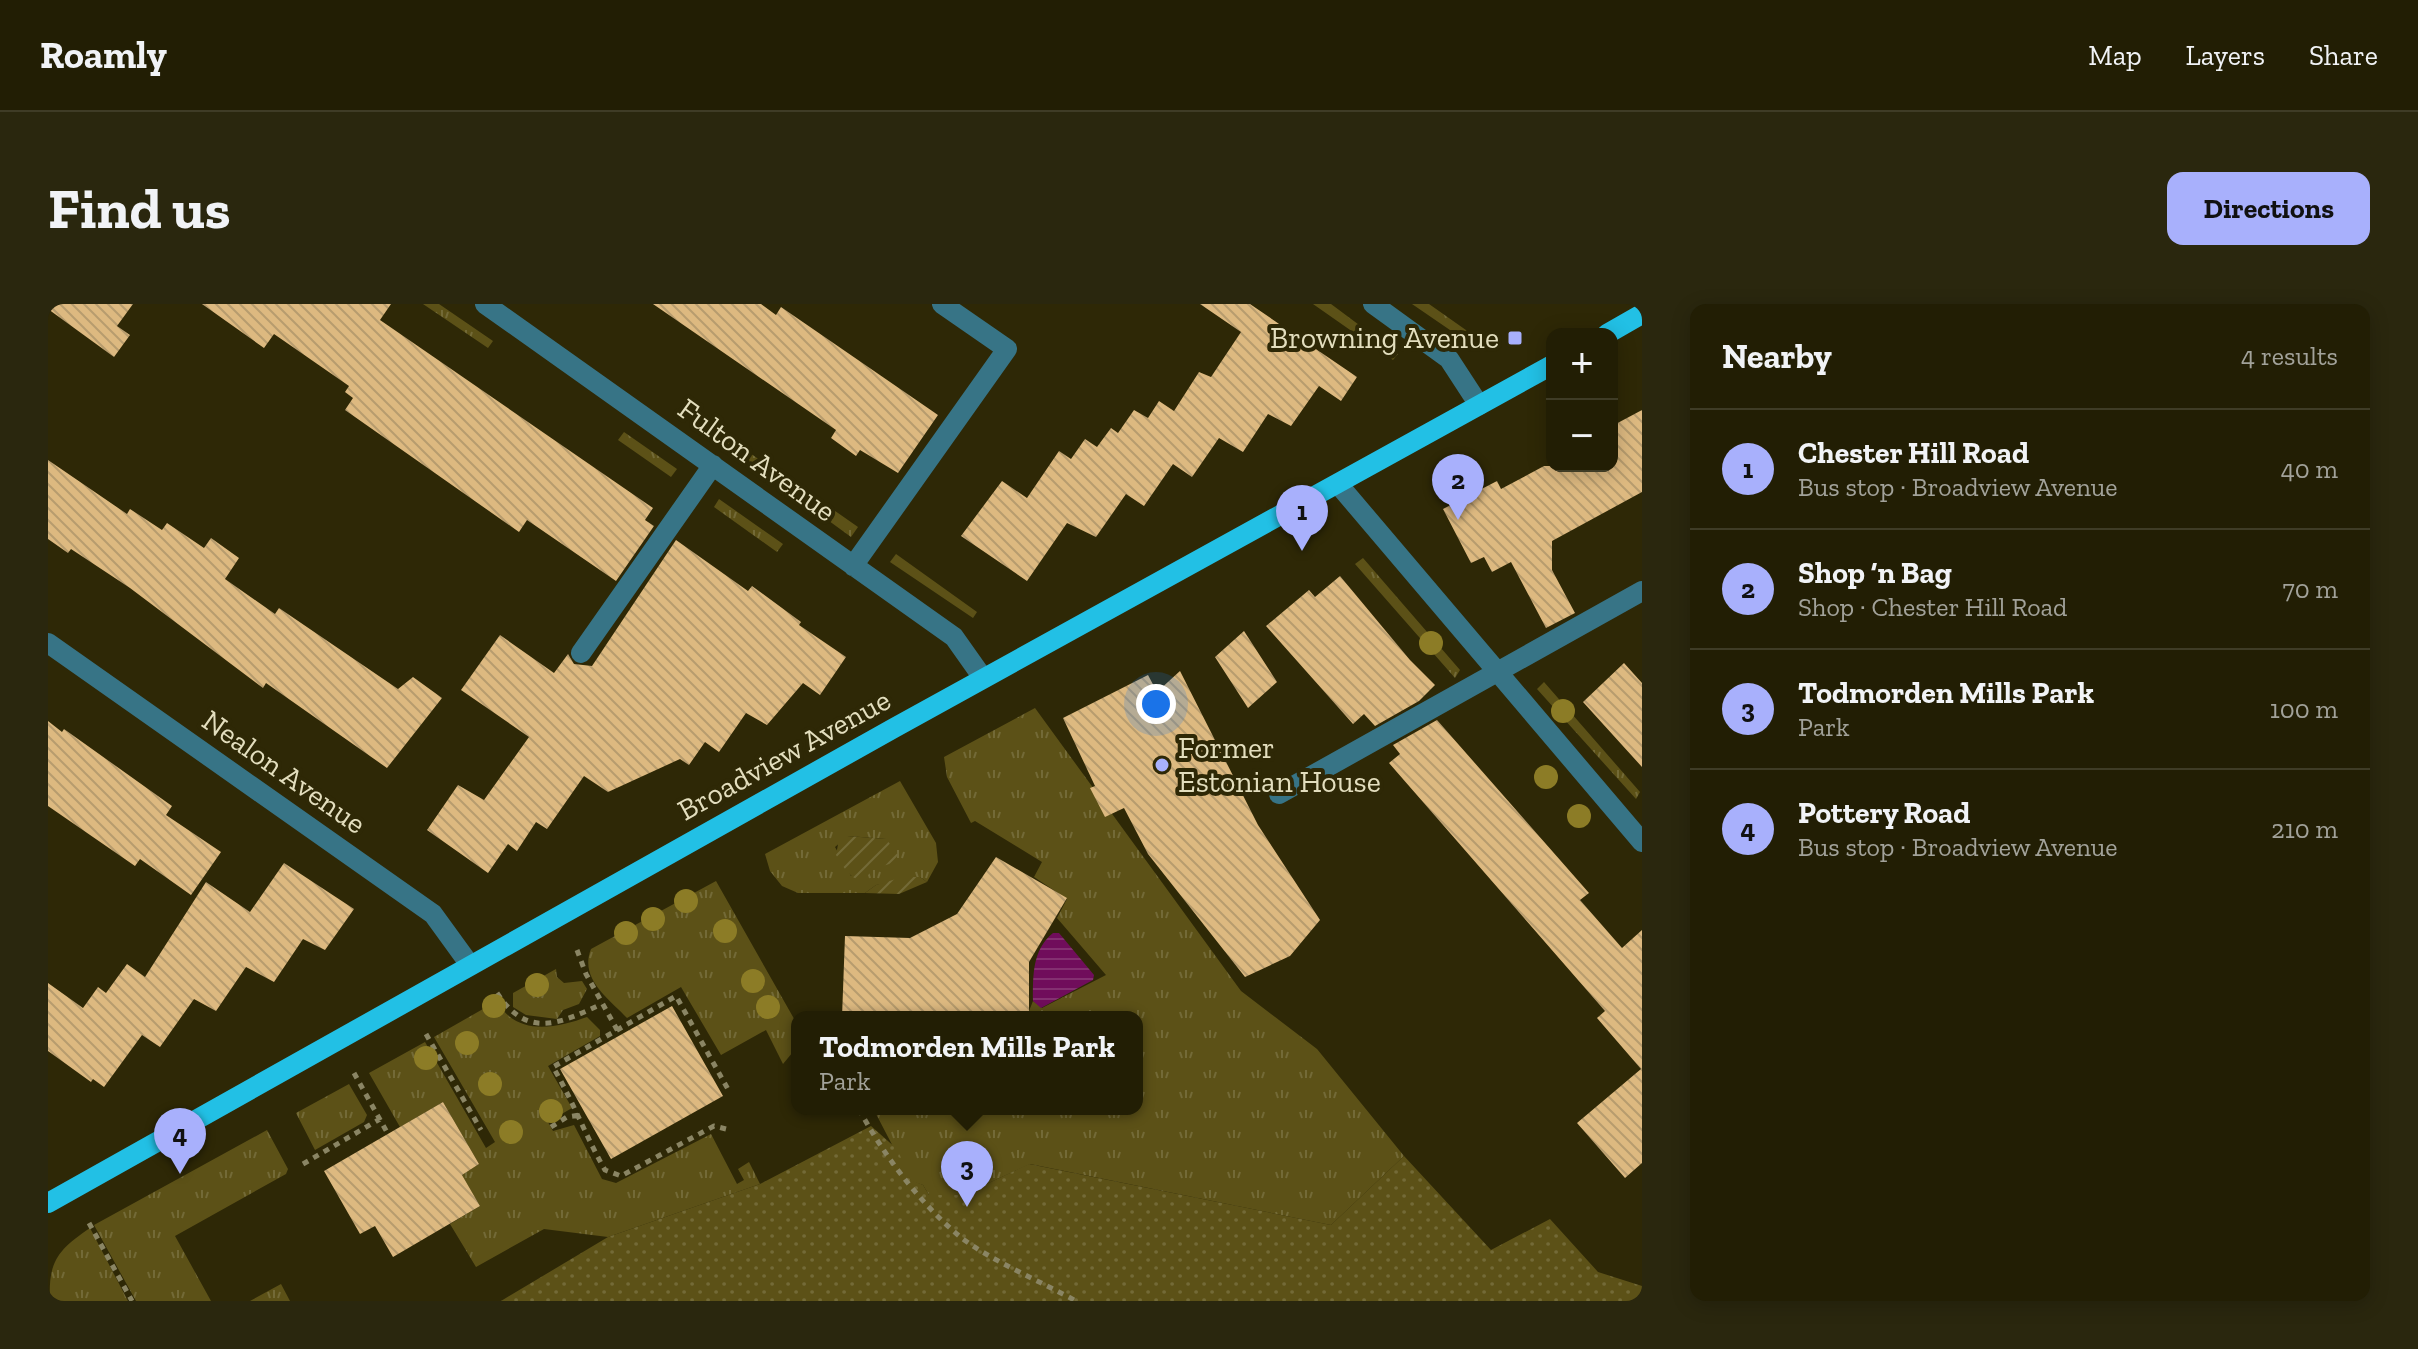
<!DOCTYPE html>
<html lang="en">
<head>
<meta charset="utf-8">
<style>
	body { margin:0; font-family:"Zilla Slab",serif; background:#2a270e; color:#f1f3f6 }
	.controls { position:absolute; right:24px; top:24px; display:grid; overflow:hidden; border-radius:16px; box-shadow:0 4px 20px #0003 }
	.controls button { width:72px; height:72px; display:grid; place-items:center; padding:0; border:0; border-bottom:2px solid #3f3c26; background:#221e04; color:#f1f3f6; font:40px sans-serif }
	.you { position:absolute; left:1108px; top:400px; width:28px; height:28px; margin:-20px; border:6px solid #fff; border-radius:50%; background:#1a73e8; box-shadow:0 0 0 12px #1a73e833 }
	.badge { display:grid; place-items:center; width:52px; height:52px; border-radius:50%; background:#a8b0fc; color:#111; font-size:26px; font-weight:700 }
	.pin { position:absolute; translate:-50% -66px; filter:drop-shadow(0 2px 4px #0008) }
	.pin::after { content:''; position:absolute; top:42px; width:28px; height:24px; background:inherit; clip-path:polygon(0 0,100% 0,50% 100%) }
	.popup { position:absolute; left:743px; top:707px; width:352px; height:104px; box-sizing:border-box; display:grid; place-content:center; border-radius:16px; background:#221e04; filter:drop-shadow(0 2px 6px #0005); font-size:26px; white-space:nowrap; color:#a2a29a }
	.popup b { font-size:30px; color:#f1f3f6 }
	.popup::after { content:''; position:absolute; left:50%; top:100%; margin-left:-16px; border:16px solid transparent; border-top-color:#221e04 }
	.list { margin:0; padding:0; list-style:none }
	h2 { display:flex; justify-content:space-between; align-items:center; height:104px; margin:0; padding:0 32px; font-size:34px }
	h2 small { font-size:26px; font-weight:400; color:#a2a29a }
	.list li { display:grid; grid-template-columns:52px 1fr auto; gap:24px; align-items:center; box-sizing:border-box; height:120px; padding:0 32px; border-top:2px solid #3f3c26 }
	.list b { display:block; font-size:30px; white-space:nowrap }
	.list p { margin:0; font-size:26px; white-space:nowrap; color:#a2a29a }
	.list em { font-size:26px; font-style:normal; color:#a2a29a }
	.map { position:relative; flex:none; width:1594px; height:997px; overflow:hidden; border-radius:16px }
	header { display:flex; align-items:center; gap:48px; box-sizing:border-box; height:112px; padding:0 40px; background:#221e04; border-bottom:2px solid #3f3c26 }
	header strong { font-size:38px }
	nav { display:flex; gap:44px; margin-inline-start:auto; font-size:28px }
	.intro { display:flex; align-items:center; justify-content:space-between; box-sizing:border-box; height:192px; padding:0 48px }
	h1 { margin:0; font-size:56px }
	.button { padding:20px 36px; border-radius:16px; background:#a8b0fc; color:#111; font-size:28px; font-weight:700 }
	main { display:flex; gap:48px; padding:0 48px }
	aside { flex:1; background:#221e04; border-radius:16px; box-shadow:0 4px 20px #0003 }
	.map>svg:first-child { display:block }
	.grass { fill:url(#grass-tufts); fill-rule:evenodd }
	.park { fill:url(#park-dots) }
	.garden { fill:url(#garden-furrows) }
	.water { fill:url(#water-rules) }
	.building { fill:url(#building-back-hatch) }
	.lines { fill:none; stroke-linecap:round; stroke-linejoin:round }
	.path { stroke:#8a8564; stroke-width:5; stroke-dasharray:6 6; stroke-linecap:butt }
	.minor { stroke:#377486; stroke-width:20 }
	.major { stroke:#22c0e5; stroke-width:20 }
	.tree { fill:#8c7c26 }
	.poi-dot { fill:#a8b0fc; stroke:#2e2806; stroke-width:3 }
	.labels { text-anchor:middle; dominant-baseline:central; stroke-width:8; stroke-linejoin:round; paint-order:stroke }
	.poi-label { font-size:30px; fill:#e3debe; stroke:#2e2806; text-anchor:end }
	.street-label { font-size:30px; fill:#e3debe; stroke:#2e2806 }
</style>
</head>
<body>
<header>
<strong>Roamly</strong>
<nav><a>Map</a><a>Layers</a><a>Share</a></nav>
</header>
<div class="intro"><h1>Find us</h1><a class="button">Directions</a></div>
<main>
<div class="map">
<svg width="1594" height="997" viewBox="0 0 1594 997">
	<defs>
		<pattern id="grass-tufts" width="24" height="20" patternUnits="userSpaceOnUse" patternTransform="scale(2)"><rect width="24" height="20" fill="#5c5117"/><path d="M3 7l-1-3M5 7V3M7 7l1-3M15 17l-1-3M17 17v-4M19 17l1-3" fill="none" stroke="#736a37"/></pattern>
		<pattern id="park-dots" width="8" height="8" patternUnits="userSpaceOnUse" patternTransform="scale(2)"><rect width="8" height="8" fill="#5c5117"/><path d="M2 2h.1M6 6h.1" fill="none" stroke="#736a37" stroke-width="1.8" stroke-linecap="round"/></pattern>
		<pattern id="garden-furrows" width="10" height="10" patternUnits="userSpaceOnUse" patternTransform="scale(2)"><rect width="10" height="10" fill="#5c5117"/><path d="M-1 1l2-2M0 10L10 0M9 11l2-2" fill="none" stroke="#736a37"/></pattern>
		<pattern id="water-rules" width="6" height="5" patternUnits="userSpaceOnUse" patternTransform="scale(2)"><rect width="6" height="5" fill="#700d5b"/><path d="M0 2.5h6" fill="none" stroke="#843071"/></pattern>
		<pattern id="building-back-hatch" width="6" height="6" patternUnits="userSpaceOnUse" patternTransform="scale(2)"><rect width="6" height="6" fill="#ddb980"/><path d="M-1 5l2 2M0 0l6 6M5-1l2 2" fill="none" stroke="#b79c6e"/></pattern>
	</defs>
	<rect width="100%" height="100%" fill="#2e2806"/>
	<!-- grass -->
	<path class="grass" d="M375,0H391L445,37L440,44Z
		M1265,0H1283L1350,50L1345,56Z
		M1364,0H1381L1425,31L1418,37Z
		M650,112L740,176L732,181L646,121Z
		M576,128L629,165L623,173L570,136Z
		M760,188L810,223L803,233L751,195Z
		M671,195L735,240L729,248L666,203Z
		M848,250L929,308L925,314L842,258Z
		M1315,254L1412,366L1407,374L1307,260Z
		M1496,378L1592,488L1588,495L1489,385Z
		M987,404L1193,687L1269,745L1356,852L1283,921L982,860L915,891H881L875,881L863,877L827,808L832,805H1089V713H984L981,707L985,697L994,704L1058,671L1009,614L1019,595L986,573L994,558L927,517L923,519L899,473L896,453Z
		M852,477L888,539L890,558L879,578L872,573L828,581L817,589H750L734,582L722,567L717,550ZM800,532L838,535L829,561L803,572L787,543Z
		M668,577L749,720V743L735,760L718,726L673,751L633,683L579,714C561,695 531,675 543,645Z
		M508,665L509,673L516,679L534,677L539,685L531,700L515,706L509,715L478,711L465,703V689Z
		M449,697C468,733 509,724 539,713L552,726V732L500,762L524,804L500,818L505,827L526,821L554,875L568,879L663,830L689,880L696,876L690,865L701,858L712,880L560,933L496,925L428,963L402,920L432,902L414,871L431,860L395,798L352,823L321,769L377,738L438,844L447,838L386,733Z
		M301,780L319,811L316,818L267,846L248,809Z
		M219,826L240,865L238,870L127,932L163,997H88L46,921Z
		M42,924L80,997H2C0,957 10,946 42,924Z
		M233,980L242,997H202Z"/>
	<!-- park -->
	<path class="park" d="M823,822L849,845L863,876L875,881L881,891H915L981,860L1283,921L1356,852L1443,946L1502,915L1550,968L1594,982V997H453L560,933L712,880Z"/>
	<!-- garden -->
	<path class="garden" d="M799,532L838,535L850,550C846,560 839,562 829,562C825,564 823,569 819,572C806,584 794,560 788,551L791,535Z
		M855,573H872L879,578L851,590L817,589L828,581Z"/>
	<!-- water -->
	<path class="water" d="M1005,629H1011L1046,671L1045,676L993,704L985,697C985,672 984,646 1005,629Z"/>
	<!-- building -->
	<path class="building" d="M0,0H85L69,22L82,31L66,53L0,5Z
		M154,0H343L332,16L605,204L597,216L606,222L568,277L479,216L471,228L297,106L305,94L297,88L301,82L226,30L216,44Z
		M605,0H713L728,11L733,3L890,111L850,169L812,146L808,152L783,134L788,126Z
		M1152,0H1202L1309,73L1293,97L1271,82L1243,122L1220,110L1195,148L1171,134L1144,173L1125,160L1096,202L1078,190L1048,233L1019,219L979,277L913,232L954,177L979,194L1011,147L1023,155L1037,135L1049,143L1063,124L1070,129L1086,106L1100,114L1111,97L1126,107L1151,68L1163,73L1193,28Z
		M1594,106V188L1504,237V266L1527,309L1498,324L1463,258L1444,268L1436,253L1423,259L1395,205L1449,177L1453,185L1496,162H1564V122Z
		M0,156L79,210L82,205L114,226L119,219L156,244L163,234L191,254L177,275L227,310L231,304L350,385L365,373L394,394L339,464L218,379L215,384L82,284L23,245L20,249L0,235Z
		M628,236L700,287L704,282L753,318L751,321L798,353L772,391L755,379L719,421L698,409L671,448L657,438L641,461L632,455L560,488L536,472L499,525L488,518L469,547L460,540L440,569L379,526L410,481L436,496L481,433L413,386L452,331L506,369L520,350L526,360L544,362Z
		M1292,272L1362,356L1387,381L1371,397L1327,422L1316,410L1305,420L1218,322L1261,286L1267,293Z
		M1196,327L1229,378L1200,404L1167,353Z
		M1576,359L1594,379V463L1535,398Z
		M1132,367L1210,521L1272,616L1242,652L1197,673L1100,550L1076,504L1057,513L1042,484L1047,482L1015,414L1100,371L1109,388Z
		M1389,416L1541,589L1532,596L1574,644L1594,626V859L1577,874L1529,819L1593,765L1549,714L1557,707L1341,459L1352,450L1345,441Z
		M0,417L14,428L16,425L124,502L118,511L173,548L143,591L92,555L87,562L0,502Z
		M948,553L1019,594L981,658V713H794L797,632L862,634L909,610Z
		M236,559L306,605L277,646L255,635L226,678L198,663L168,707L146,695L112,743L94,731L56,783L45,775L43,778L0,747V679L35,704L50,683L58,689L79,660L97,673L158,578L202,608Z
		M624,702L675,792L563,855L512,765Z
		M395,798L431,860L414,871L432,902L345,953L327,922L312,930L276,867Z"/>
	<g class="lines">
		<!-- path -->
		<path class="path" d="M529,646L538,670L572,731
			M449,689C480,736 512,719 554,700
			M378,730L433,826
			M306,769L340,830
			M811,805C835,850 870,897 910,931C939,955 994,978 1028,997
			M503,823L519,813L532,811
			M678,825L666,822L573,872L557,866C538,833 525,797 505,763L628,692L681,787
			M255,860L332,815
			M41,919L84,997"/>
		<!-- minor -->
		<path class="minor" d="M437,0L906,333L935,374
			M1325,0L1401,55L1431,101
			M1290,180L1594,538
			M805,262L959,45L894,0
			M0,339L385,610L422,661
			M533,349L665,161
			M1231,490L1594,287"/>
		<!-- major -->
		<path class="major" d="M1559,30L1594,10
			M0,899L846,424L1504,61"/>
	</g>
	<!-- trees -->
	<g class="tree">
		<circle cx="1383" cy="339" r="12"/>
		<circle cx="1515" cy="407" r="12"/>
		<circle cx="1498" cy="473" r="12"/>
		<circle cx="1531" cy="512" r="12"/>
		<circle cx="638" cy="597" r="12"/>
		<circle cx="605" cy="615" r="12"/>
		<circle cx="677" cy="627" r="12"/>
		<circle cx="578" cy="629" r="12"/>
		<circle cx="705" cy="677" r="12"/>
		<circle cx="489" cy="681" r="12"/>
		<circle cx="446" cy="702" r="12"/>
		<circle cx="720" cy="703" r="12"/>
		<circle cx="419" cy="739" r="12"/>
		<circle cx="378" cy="754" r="12"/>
		<circle cx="442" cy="780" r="12"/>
		<circle cx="503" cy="807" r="12"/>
		<circle cx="463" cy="828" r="12"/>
	</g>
	<!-- markers -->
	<g class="poi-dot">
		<rect x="1459" y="26" width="16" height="16" rx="4"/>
		<circle cx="1114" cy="461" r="8"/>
	</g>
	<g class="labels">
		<!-- poi labels -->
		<g class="poi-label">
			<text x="1451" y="34">Browning Avenue</text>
			<text x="1130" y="444" text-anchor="start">Former<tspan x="1130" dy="34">Estonian House</tspan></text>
		</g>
		<!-- street labels -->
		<g class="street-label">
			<text transform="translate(709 156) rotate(36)">Fulton Avenue</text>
			<text transform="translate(736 451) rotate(-29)">Broadview Avenue</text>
			<text transform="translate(236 468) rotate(35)">Nealon Avenue</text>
		</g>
	</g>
</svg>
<div class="controls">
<button>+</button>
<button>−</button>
</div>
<div class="you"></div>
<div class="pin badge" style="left:1254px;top:247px">1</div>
<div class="pin badge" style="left:1410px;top:216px">2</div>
<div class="pin badge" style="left:919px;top:903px">3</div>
<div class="popup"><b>Todmorden Mills Park</b>Park</div>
<div class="pin badge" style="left:132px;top:870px">4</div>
</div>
<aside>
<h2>Nearby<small>4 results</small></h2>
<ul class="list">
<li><span class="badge">1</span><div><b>Chester Hill Road</b><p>Bus stop · Broadview Avenue</p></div><em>40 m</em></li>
<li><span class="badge">2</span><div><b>Shop ‘n Bag</b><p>Shop · Chester Hill Road</p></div><em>70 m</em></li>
<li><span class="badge">3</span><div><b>Todmorden Mills Park</b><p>Park</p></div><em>100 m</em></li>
<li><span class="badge">4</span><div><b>Pottery Road</b><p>Bus stop · Broadview Avenue</p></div><em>210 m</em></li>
</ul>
</aside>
</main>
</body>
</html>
